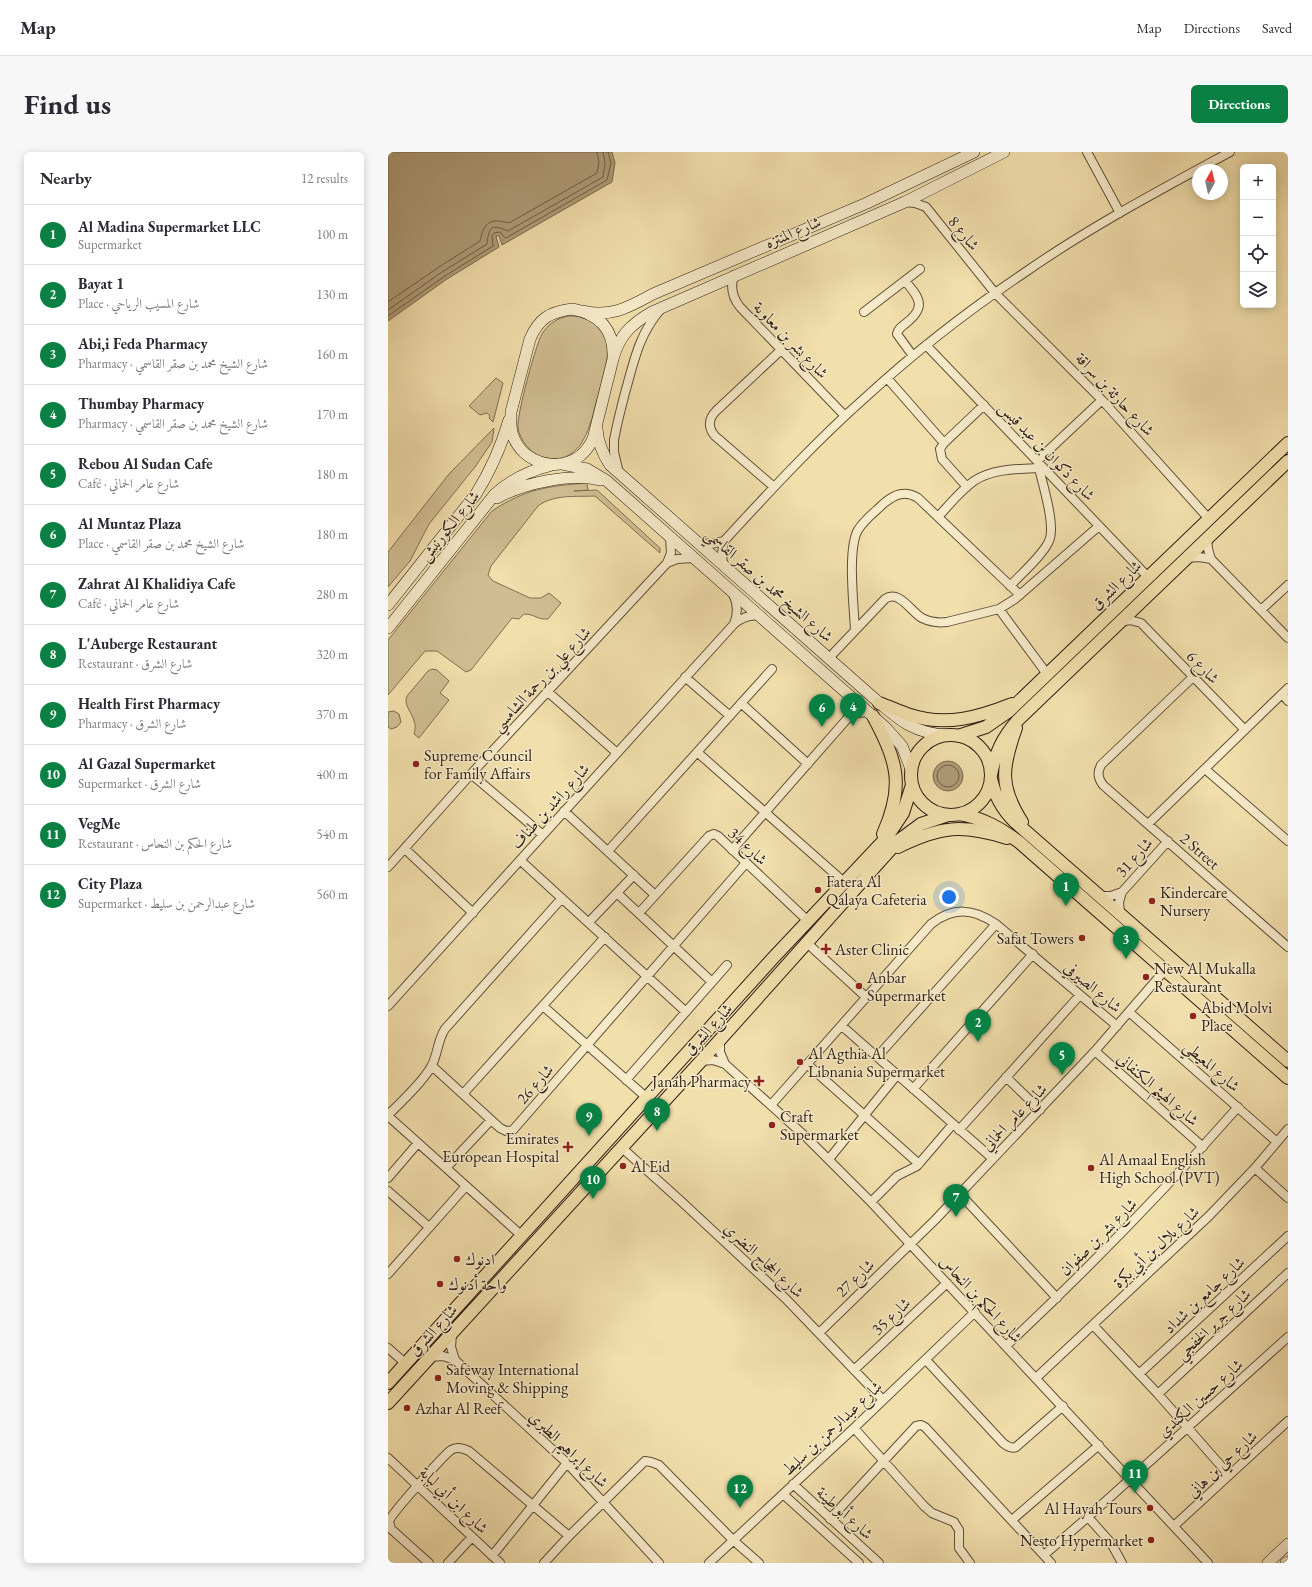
<!DOCTYPE html>
<html lang="en">
<head>
<meta charset="utf-8">
<style>
	body { margin:0; font-family:"EB Garamond",Amiri,serif; background:#f7f7f7; color:#2b2b33 }
	.controls { position:absolute; right:12px; top:12px; display:grid; overflow:hidden; border-radius:6px; box-shadow:0 2px 10px #0003 }
	.controls button { width:36px; height:36px; display:grid; place-items:center; padding:0; border:0; border-bottom:1px solid #e1e1e2; background:#fff; color:#2b2b33; font:20px sans-serif }
	.compass { position:absolute; left:804px; top:12px; width:36px; height:36px; border-radius:50%; background:#fff; box-shadow:0 2px 10px #0003; rotate:8deg }
	.you { position:absolute; left:561px; top:745px; width:14px; height:14px; margin:-10px; border:3px solid #fff; border-radius:50%; background:#1a73e8; box-shadow:0 0 0 6px #1a73e833 }
	.badge { display:grid; place-items:center; width:26px; height:26px; border-radius:50%; background:#0b8043; color:#fff; font-size:13px; font-weight:700 }
	.pin { position:absolute; translate:-50% -33px; filter:drop-shadow(0 1px 2px #0008) }
	.pin::after { content:''; position:absolute; top:21px; width:14px; height:12px; background:inherit; clip-path:polygon(0 0,100% 0,50% 100%) }
	.list { margin:0; padding:0; list-style:none }
	h2 { display:flex; justify-content:space-between; align-items:center; height:52px; margin:0; padding:0 16px; font-size:17px }
	h2 small { font-size:13px; font-weight:400; color:#7c7c81 }
	.list li { display:grid; grid-template-columns:26px 1fr auto; gap:12px; align-items:center; box-sizing:border-box; height:60px; padding:0 16px; border-top:1px solid #e1e1e2 }
	.list b { display:block; font-size:15px; white-space:nowrap }
	.list p { margin:0; font-size:13px; white-space:nowrap; color:#7c7c81 }
	.list em { font-size:13px; font-style:normal; color:#7c7c81 }
	.icon { flex:none; width:22px; height:22px; fill:none; stroke:currentColor; stroke-width:2; stroke-linecap:round; stroke-linejoin:round }
	.map { position:relative; flex:none; width:900px; height:1411px; overflow:hidden; border-radius:6px }
	header { display:flex; align-items:center; gap:24px; box-sizing:border-box; height:56px; padding:0 20px; background:#fff; border-bottom:1px solid #e1e1e2 }
	header strong { font-size:19px }
	nav { display:flex; gap:22px; margin-inline-start:auto; font-size:14px }
	.intro { display:flex; align-items:center; justify-content:space-between; box-sizing:border-box; height:96px; padding:0 24px }
	h1 { margin:0; font-size:28px }
	.button { padding:10px 18px; border-radius:6px; background:#0b8043; color:#fff; font-size:14px; font-weight:700 }
	main { display:flex; gap:24px; padding:0 24px }
	aside { flex:1; background:#fff; border-radius:6px; box-shadow:0 2px 10px #0003 }
	.map>svg:first-child { display:block }
	.green { fill:#d0be92; stroke:#806e52 }
	.water { fill:#af9d78; stroke:#7c6a50 }
	.lines { fill:none; stroke-linecap:round; stroke-linejoin:round }
	.shore { stroke:#6f5d46; stroke-width:1 }
	.minor-casing { stroke:#604e39; stroke-width:10 }
	.secondary-casing { stroke:#2f1d13; stroke-width:12 }
	.primary-casing { stroke:#2f1d13; stroke-width:14 }
	.minor { stroke:#f6eac9; stroke-width:8 }
	.secondary { stroke:#f6eac9; stroke-width:11 }
	.primary { stroke:#f1dfac; stroke-width:12 }
	.poi-dot { fill:#8f2418; stroke:#f6eac9; stroke-width:1.5 }
	.labels { text-anchor:middle; dominant-baseline:central; stroke-width:3; stroke-linejoin:round; paint-order:stroke }
	.street-label { font-size:16px; fill:#2f1d13; stroke:#f6eac9 }
	.poi-label { font-size:16px; fill:#2f1d13; stroke:#f6eac9; text-anchor:start }
</style>
</head>
<body>
<header>
<strong>Map</strong>
<nav><a>Map</a><a>Directions</a><a>Saved</a></nav>
</header>
<div class="intro"><h1>Find us</h1><a class="button">Directions</a></div>
<main>
<aside>
<h2>Nearby<small>12 results</small></h2>
<ul class="list">
<li><span class="badge">1</span><div><b>Al Madina Supermarket LLC</b><p>Supermarket</p></div><em>100 m</em></li>
<li><span class="badge">2</span><div><b>Bayat 1</b><p>Place · شارع المسيب الرياحي</p></div><em>130 m</em></li>
<li><span class="badge">3</span><div><b>Abi,i Feda Pharmacy</b><p>Pharmacy · شارع الشيخ محمد بن صقر القاسمي</p></div><em>160 m</em></li>
<li><span class="badge">4</span><div><b>Thumbay Pharmacy</b><p>Pharmacy · شارع الشيخ محمد بن صقر القاسمي</p></div><em>170 m</em></li>
<li><span class="badge">5</span><div><b>Rebou Al Sudan Cafe</b><p>Café · شارع عامر الحماني</p></div><em>180 m</em></li>
<li><span class="badge">6</span><div><b>Al Muntaz Plaza</b><p>Place · شارع الشيخ محمد بن صقر القاسمي</p></div><em>180 m</em></li>
<li><span class="badge">7</span><div><b>Zahrat Al Khalidiya Cafe</b><p>Café · شارع عامر الحماني</p></div><em>280 m</em></li>
<li><span class="badge">8</span><div><b>L'Auberge Restaurant</b><p>Restaurant · شارع الشرق</p></div><em>320 m</em></li>
<li><span class="badge">9</span><div><b>Health First Pharmacy</b><p>Pharmacy · شارع الشرق</p></div><em>370 m</em></li>
<li><span class="badge">10</span><div><b>Al Gazal Supermarket</b><p>Supermarket · شارع الشرق</p></div><em>400 m</em></li>
<li><span class="badge">11</span><div><b>VegMe</b><p>Restaurant · شارع الحكم بن النحاس</p></div><em>540 m</em></li>
<li><span class="badge">12</span><div><b>City Plaza</b><p>Supermarket · شارع عبدالرحمن بن سليط</p></div><em>560 m</em></li>
</ul>
</aside>
<div class="map">
<svg width="900" height="1411" viewBox="0 0 900 1411">
	<rect width="100%" height="100%" fill="#f1dfac"/>
	<filter id="stains"><feTurbulence type="fractalNoise" baseFrequency=".005" numOctaves="4"/><feColorMatrix values="0 0 0 0 .2 0 0 0 0 .09 0 0 0 0 .02 0 0 0 .5 -.17"/></filter>
	<radialGradient id="worn" r=".72"><stop offset=".6" stop-color="#630" stop-opacity="0"/><stop offset="1" stop-color="#630" stop-opacity=".3"/></radialGradient>
	<!-- green -->
	<path class="green" d="M181,164C209,164 222,179 219,207C216,222 212,237 208,251C201,279 192,315 154,305C142,301 132,288 130,276C128,265 148,192 154,182C160,172 169,166 181,164Z
		M108,226L115,231L105,270L101,266L102,264L99,261L92,263L81,254Z
		M106,276L104,290L87,315L41,372L22,409L0,435V400L61,322Z
		M199,331L200,338L186,339L209,338L272,396V401L207,344C188,345 166,342 150,354L103,414L100,423L105,429L142,446H153L161,441L173,451L160,467C149,468 147,462 136,462L131,467L124,466L83,518L78,520L49,499H37L0,543V488L104,359C137,337 160,334 199,331Z
		M44,517L49,518L61,529L52,541L61,548L31,586L26,582C27,578 28,573 26,569C24,560 15,553 19,544L40,519Z
		M6,559L11,562L13,570L9,575L3,577L0,575V560Z"/>
	<!-- water -->
	<path class="water" d="M0,0H224L227,11L224,30L114,93L111,84H108L111,95L59,127L0,169Z
		M545 624a15 15 0 1 1 30 0a15 15 0 1 1-30 0Z"/>
	<g class="lines">
		<!-- shore -->
		<path class="shore" d="M0,150L51,115L92,89C96,70 102,66 121,71L209,21L211,11L209,0
			M0,158L54,120L99,92C101,74 103,72 120,79L215,25L217,11L215,0
			M0,164L57,124L105,94L104,84L106,81L112,80L116,85L118,86L219,28L223,11L220,0
			M549 624a11 11 0 1 1 22 0a11 11 0 1 1-22 0Z"/>
		<defs>
			<path id="minor" d="M699,0L732,61
				M517,50L527,51L538,55L607,141L714,248L821,367
				M346,123C342,135 344,145 352,155L457,264
				M517,129C533,147 538,156 517,172C513,175 510,177 509,182L525,204
				M476,160L532,117
				M538,193L760,425
				M499,226L556,291
				M649,309L714,248
				M231,321L226,300V288C229,272 233,256 237,241C246,209 251,182 273,157
				M386,335L327,284C320,276 320,267 328,259L393,198
				M579,335L554,307L552,297L556,291L596,253
				M550,365C561,353 572,339 586,329C605,316 633,317 655,316
				M819,386L820,397L823,407L900,486
				M311,391L323,392L336,389C382,339 428,289 479,244C528,199 581,158 636,121C702,75 772,38 842,0
				M799,406L811,405L823,407
				M279,411L289,407L307,406
				M335,414L334,401L336,389
				M622,434C633,422 655,403 661,389C668,374 655,334 651,316
				M345,442C350,452 350,462 346,472
				M611,457L659,522
				M873,458L900,433
				M732,470L742,468L753,471L857,578
				M467,478C466,455 459,397 470,378C476,368 487,360 495,352C507,342 517,338 530,346L632,443
				M441,506L497,447C511,437 523,460 534,466C542,470 551,471 559,470L611,457L627,447L711,374
				M297,525L342,564
				M805,525L713,613C709,621 710,626 715,633L900,795
				M160,540L229,601
				M894,542L900,549
				M353,551L420,612
				M459,567L463,555L462,543
				M309,600L456,730
				M817,617L900,689
				M83,622L155,683
				M176,659L267,743
				M760,672L900,536
				M17,697L85,761
				M344,698L459,567L469,561L481,560
				M220,699L384,517
				M132,708L298,860
				M0,715L83,622L279,411L283,401L282,384
				M229,741L324,830
				M712,744H723L734,740
				M251,761L321,684L326,682L330,684L420,769
				M732,761L731,750L734,740L780,689
				M201,770L246,723
				M419,791L479,846
				M0,854L346,472C354,465 362,462 373,464
				M155,854L259,946
				M741,860L889,990
				M454,874L605,1007
				M332,888V900L337,912
				M707,899L815,995
				M489,905L608,772
				M313,909L325,908L337,912L418,985L483,1050L820,1411
				M419,912L531,1012
				M44,914L112,976L118,979L125,978L358,711
				M618,925L652,958
				M238,928L339,813
				M525,937L645,802
				M75,942L217,785
				M383,953L543,772C565,755 585,756 608,772L729,874
				M0,963C13,950 34,931 43,915C50,903 49,889 57,877L174,746
				M0,964L134,1084
				M571,978L692,843
				M233,995L294,1050L398,1147L495,1248
				M441,1007L509,923
				M58,1016L103,968
				M867,1016L900,1046
				M0,1026L30,991
				M0,1039L41,1075
				M572,1042L669,1146
				M483,1050L509,1024L529,1014L565,972
				M0,1122L78,1034
				M705,1173L770,1242L841,1323
				M431,1181L547,1068L707,899L777,818
				M64,1182L63,1195L67,1208
				M618,1194C699,1118 776,1039 850,955
				M0,1196L17,1211
				M42,1205L55,1204L67,1208L179,1311L271,1411
				M538,1208L615,1291C619,1294 623,1297 628,1295L675,1254
				M466,1218L559,1131
				M751,1222L900,1084
				M648,1226L821,1064L867,1016L900,977
				M770,1242L900,1121
				M466,1276L536,1354L544,1361L566,1370L571,1378V1396L582,1411
				M0,1306L112,1411
				M405,1332L491,1411
				M395,1342L471,1411
				M700,1365L723,1391L734,1411
				M442,1367L528,1274L533,1273L537,1275L663,1411
				M624,1368L711,1293
				M786,1374L900,1269
				M656,1403L700,1365L900,1185
				M104,1404L179,1311
				M41,1411L3,1377L1,1369C4,1361 55,1304 63,1298C69,1294 75,1296 81,1299L181,1384
				M60,1411L84,1385
				M156,1411L181,1384L257,1309L263,1310L271,1313L345,1388L371,1411
				M321,1411L466,1276L587,1160"/>
			<path id="secondary" d="M184,157C212,162 227,178 225,207L205,287C202,293 198,299 192,304C169,321 135,311 125,284C122,276 123,268 123,260L142,187C151,166 162,160 184,157Z
				M195,159C223,166 241,155 265,142L479,51L586,0
				M225,207C231,184 243,172 264,160L517,50L616,0
				M209,277C210,291 214,301 222,313L488,548C513,569 525,581 559,583
				M174,312L199,317L219,329L497,575L514,594L523,617
				M109,346C135,331 183,321 212,328
				M0,453L88,342C103,318 113,295 121,268
				M0,476L107,342C123,328 139,319 161,314
				M880,1411L900,1392
				M898,1411L900,1410"/>
			<path id="primary" d="M491,551C501,555 512,559 522,563C558,575 591,565 624,552
				M485,564C509,609 517,633 495,682
				M628,576C614,615 611,634 634,670
				M523 623a40 40 0 1 1 80 0a40 40 0 1 1-80 0Z
				M570,584L598,575L621,559L900,291
				M603,623C607,601 615,585 630,568L900,309
				M603,627C607,645 614,657 626,669L900,909
				M571,662C595,666 612,676 631,690L900,926
				M510,695C553,674 574,672 619,686
				M0,1231L386,805L499,685L515,661L524,633
				M0,1251L313,909L510,689L533,672L560,663"/>
		</defs>
		<!-- minor casing -->
		<use href="#minor" class="minor-casing"/>
		<!-- secondary casing -->
		<use href="#secondary" class="secondary-casing"/>
		<!-- primary casing -->
		<use href="#primary" class="primary-casing"/>
		<!-- minor -->
		<use href="#minor" class="minor"/>
		<!-- secondary -->
		<use href="#secondary" class="secondary"/>
		<!-- primary -->
		<use href="#primary" class="primary"/>
	</g>
	<!-- markers -->
	<g class="poi-dot">
		<circle cx="28" cy="612" r="4"/>
		<circle cx="430" cy="738" r="4"/>
		<circle cx="764" cy="749" r="4"/>
		<circle cx="694" cy="786" r="4"/>
		<path d="M436 791h4v4h4v4h-4v4h-4v-4h-4v-4h4z"/>
		<circle cx="758" cy="825" r="4"/>
		<circle cx="471" cy="834" r="4"/>
		<circle cx="805" cy="864" r="4"/>
		<circle cx="412" cy="910" r="4"/>
		<path d="M369 923h4v4h4v4h-4v4h-4v-4h-4v-4h4z"/>
		<circle cx="384" cy="973" r="4"/>
		<path d="M178 989h4v4h4v4h-4v4h-4v-4h-4v-4h4z"/>
		<circle cx="235" cy="1014" r="4"/>
		<circle cx="703" cy="1016" r="4"/>
		<circle cx="69" cy="1107" r="4"/>
		<circle cx="52" cy="1132" r="4"/>
		<circle cx="50" cy="1226" r="4"/>
		<circle cx="19" cy="1256" r="4"/>
		<circle cx="762" cy="1356" r="4"/>
		<circle cx="763" cy="1388" r="4"/>
	</g>
	<g class="labels">
		<!-- street labels -->
		<g class="street-label">
			<text transform="translate(405 80) rotate(-23)">شارع المنتزه</text>
			<text transform="translate(576 81) rotate(51)">شارع 8</text>
			<text transform="translate(403 188) rotate(46)">شارع بشر بن معاوية</text>
			<text transform="translate(727 242) rotate(47)">شارع حارثة بن سراقة</text>
			<text transform="translate(659 299) rotate(46)">شارع ذكوان بن عبد قيس</text>
			<text transform="translate(61 374) rotate(-51)">شارع الكورنيش</text>
			<text transform="translate(381 433) rotate(41)">شارع الشيخ محمد بن صقر القاسمي</text>
			<text transform="translate(728 433) rotate(-44)">شارع الشرق</text>
			<text transform="translate(815 515) rotate(46)">شارع 6</text>
			<text transform="translate(153 527) rotate(-47)">شارع علي بن رحمة الشامسي</text>
			<text transform="translate(162 654) rotate(-48)">شارع راشد بن طناف</text>
			<text transform="translate(360 694) rotate(43)">شارع 34</text>
			<text transform="translate(812 699) rotate(41)">2 Street</text>
			<text transform="translate(746 705) rotate(-48)">شارع 31</text>
			<text transform="translate(705 835) rotate(40)">شارع الصيرفي</text>
			<text transform="translate(320 877) rotate(-48)">شارع الشرق</text>
			<text transform="translate(824 914) rotate(41)">شارع المعيطي</text>
			<text transform="translate(147 932) rotate(-49)">شارع 26</text>
			<text transform="translate(770 937) rotate(41)">شارع الهيثم الكنفاني</text>
			<text transform="translate(626 965) rotate(-46)">شارع عامر الحماني</text>
			<text transform="translate(710 1085) rotate(-45)">شارع بشر بن صفوان</text>
			<text transform="translate(768 1095) rotate(-43)">شارع بلال بن أبي بكرة</text>
			<text transform="translate(376 1108) rotate(43)">شارع الحجاج النضري</text>
			<text transform="translate(467 1126) rotate(-44)">شارع 27</text>
			<text transform="translate(816 1143) rotate(-43)">شارع جامع بن شداد</text>
			<text transform="translate(593 1147) rotate(47)">شارع الحكم بن النحاس</text>
			<text transform="translate(503 1164) rotate(-43)">شارع 35</text>
			<text transform="translate(825 1172) rotate(-43)">شارع جرير الخفجي</text>
			<text transform="translate(45 1178) rotate(-48)">شارع الشرق</text>
			<text transform="translate(812 1246) rotate(-42)">شارع حسين الكندي</text>
			<text transform="translate(444 1276) rotate(-43)">شارع عبدالرحمن بن سليط</text>
			<text transform="translate(181 1297) rotate(44)">شارع إبراهيم الطبري</text>
			<text transform="translate(834 1312) rotate(-43)">شارع حي بن هاني</text>
			<text transform="translate(66 1348) rotate(44)">شارع ابن أبي لبابة</text>
			<text transform="translate(457 1361) rotate(42)">شارع أبو طينة</text>
		</g>
		<!-- poi labels -->
		<g class="poi-label">
			<text x="36" y="603">Supreme Council<tspan x="36" dy="18">for Family Affairs</tspan></text>
			<text x="438" y="729">Fatera Al<tspan x="438" dy="18">Qalaya Cafeteria</tspan></text>
			<text x="772" y="740">Kindercare<tspan x="772" dy="18">Nursery</tspan></text>
			<text x="686" y="786" text-anchor="end">Safat Towers</text>
			<text x="447" y="797">Aster Clinic</text>
			<text x="766" y="816">New Al Mukalla<tspan x="766" dy="18">Restaurant</tspan></text>
			<text x="479" y="825">Anbar<tspan x="479" dy="18">Supermarket</tspan></text>
			<text x="813" y="855">Abid Molvi<tspan x="813" dy="18">Place</tspan></text>
			<text x="420" y="901">Al Agthia Al<tspan x="420" dy="18">Libnania Supermarket</tspan></text>
			<text x="363" y="929" text-anchor="end">Janah Pharmacy</text>
			<text x="392" y="964">Craft<tspan x="392" dy="18">Supermarket</tspan></text>
			<text x="171" y="986" text-anchor="end">Emirates<tspan x="171" dy="18">European Hospital</tspan></text>
			<text x="711" y="1007">Al Amaal English<tspan x="711" dy="18">High School (PVT)</tspan></text>
			<text x="243" y="1014">Al Eid</text>
			<text x="77" y="1107">ادنوك</text>
			<text x="60" y="1132">واحة أدنوك</text>
			<text x="58" y="1217">Safeway International<tspan x="58" dy="18">Moving &amp; Shipping</tspan></text>
			<text x="27" y="1256">Azhar Al Reef</text>
			<text x="754" y="1356" text-anchor="end">Al Hayah Tours</text>
			<text x="755" y="1388" text-anchor="end">Nesto Hypermarket</text>
		</g>
	</g>
	<rect width="100%" height="100%" filter="url(#stains)"/>
	<rect width="100%" height="100%" fill="url(#worn)"/>
</svg>
<div class="controls">
<button>+</button>
<button>−</button>
<button><svg class="icon" aria-label="locate" viewBox="0 0 24 24"><circle cx="12" cy="12" r="6"/><path d="M12 2v4M12 18v4M2 12h4M18 12h4"/></svg></button>
<button><svg class="icon" aria-label="layers" viewBox="0 0 24 24"><path d="M12 4l9 5-9 5-9-5zM3 14l9 5 9-5"/></svg></button>
</div>
<svg class="compass" viewBox="-18 -18 36 36"><path d="M0-13l5 13h-10z" fill="#e53935"/><path d="M0 13l5-13h-10z" fill="#7c7c81"/></svg>
<div class="you"></div>
<div class="pin badge" style="left:678px;top:754px">1</div>
<div class="pin badge" style="left:590px;top:890px">2</div>
<div class="pin badge" style="left:738px;top:807px">3</div>
<div class="pin badge" style="left:465px;top:574px">4</div>
<div class="pin badge" style="left:674px;top:923px">5</div>
<div class="pin badge" style="left:434px;top:575px">6</div>
<div class="pin badge" style="left:568px;top:1065px">7</div>
<div class="pin badge" style="left:269px;top:979px">8</div>
<div class="pin badge" style="left:201px;top:984px">9</div>
<div class="pin badge" style="left:205px;top:1047px">10</div>
<div class="pin badge" style="left:747px;top:1341px">11</div>
<div class="pin badge" style="left:352px;top:1356px">12</div>
</div>
</main>
</body>
</html>
